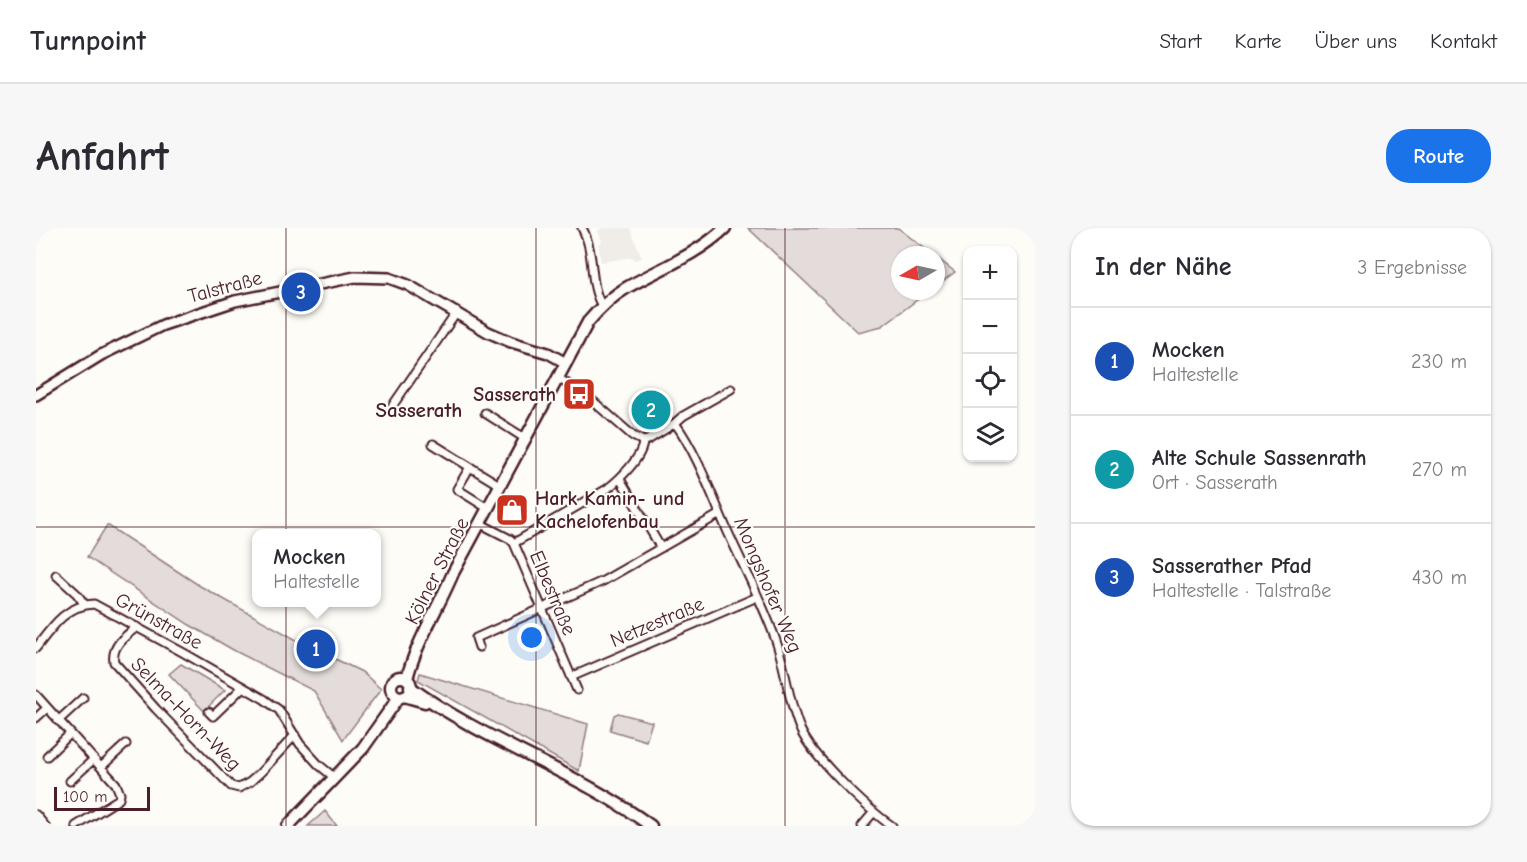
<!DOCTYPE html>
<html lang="de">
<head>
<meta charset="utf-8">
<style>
	body { margin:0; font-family:"Comic Neue",sans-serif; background:#f7f7f7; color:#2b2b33 }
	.controls { position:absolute; right:18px; top:18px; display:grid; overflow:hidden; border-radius:12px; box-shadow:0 2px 4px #0004 }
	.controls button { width:54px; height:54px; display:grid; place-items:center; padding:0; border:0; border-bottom:2px solid #e1e1e2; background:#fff; color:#2b2b33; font:30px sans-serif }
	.compass { position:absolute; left:855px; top:18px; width:54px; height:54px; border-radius:50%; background:#fff; box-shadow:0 2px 4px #0004; rotate:261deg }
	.scale { position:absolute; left:18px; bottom:15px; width:96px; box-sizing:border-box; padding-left:6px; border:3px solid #4a1f2b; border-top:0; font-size:16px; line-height:21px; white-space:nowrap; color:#4a1f2b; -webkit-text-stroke:4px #fdfcf7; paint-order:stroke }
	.you { position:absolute; left:496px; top:410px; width:21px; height:21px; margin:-15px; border:4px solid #fff; border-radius:50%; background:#1a73e8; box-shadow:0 0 0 9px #1a73e833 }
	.badge { display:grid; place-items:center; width:39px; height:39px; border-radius:50%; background:#1a73e8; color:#fff; font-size:20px; font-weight:700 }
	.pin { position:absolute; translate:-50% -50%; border:3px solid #fff; box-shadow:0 2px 6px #0006 }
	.popup { position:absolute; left:216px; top:301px; width:129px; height:78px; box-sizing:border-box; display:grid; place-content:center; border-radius:12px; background:#fff; filter:drop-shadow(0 2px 4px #0005); font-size:20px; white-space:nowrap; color:#7c7c81 }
	.popup b { font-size:22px; color:#2b2b33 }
	.popup::after { content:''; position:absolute; left:50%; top:100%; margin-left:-12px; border:12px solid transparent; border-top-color:#fff }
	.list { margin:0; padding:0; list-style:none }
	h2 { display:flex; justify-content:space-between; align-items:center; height:78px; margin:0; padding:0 24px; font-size:26px }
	h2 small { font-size:20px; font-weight:400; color:#7c7c81 }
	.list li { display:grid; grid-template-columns:39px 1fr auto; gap:18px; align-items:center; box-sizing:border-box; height:108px; padding:0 24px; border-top:2px solid #e1e1e2 }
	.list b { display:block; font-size:22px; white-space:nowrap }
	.list p { margin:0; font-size:20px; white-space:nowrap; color:#7c7c81 }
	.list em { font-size:20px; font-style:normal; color:#7c7c81 }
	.icon { flex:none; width:33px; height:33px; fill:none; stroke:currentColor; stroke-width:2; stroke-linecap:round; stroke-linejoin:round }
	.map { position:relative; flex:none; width:999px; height:598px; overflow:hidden; border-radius:24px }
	header { display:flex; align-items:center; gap:36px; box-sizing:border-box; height:84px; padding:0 30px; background:#fff; border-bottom:2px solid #e1e1e2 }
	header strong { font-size:28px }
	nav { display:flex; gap:33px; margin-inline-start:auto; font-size:21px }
	.intro { display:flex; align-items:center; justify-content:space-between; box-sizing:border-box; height:144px; padding:0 36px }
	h1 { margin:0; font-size:42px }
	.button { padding:15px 27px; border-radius:24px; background:#1a73e8; color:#fff; font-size:21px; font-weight:700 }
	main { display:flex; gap:36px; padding:0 36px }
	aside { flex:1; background:#fff; border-radius:24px; box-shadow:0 2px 4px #0004 }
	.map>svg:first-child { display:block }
	.built { fill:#f0ece8 }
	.green { fill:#e3dcda; stroke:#967e82; stroke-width:1.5 }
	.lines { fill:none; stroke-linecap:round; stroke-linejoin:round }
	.minor-casing { stroke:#4a1f2b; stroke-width:11 }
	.tertiary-casing { stroke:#4a1f2b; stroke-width:14 }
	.secondary-casing { stroke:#4a1f2b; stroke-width:15 }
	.primary-casing { stroke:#4a1f2b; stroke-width:15 }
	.minor { stroke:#fdfcf7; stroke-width:7 }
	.tertiary { stroke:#fdfcf7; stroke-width:9 }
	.secondary { stroke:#fdfcf7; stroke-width:10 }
	.primary { stroke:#fdfcf7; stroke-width:10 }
	.grid { fill:none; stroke:#4a1f2b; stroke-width:1.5; stroke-opacity:0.55 }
	.labels { text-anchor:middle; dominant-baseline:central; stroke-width:4.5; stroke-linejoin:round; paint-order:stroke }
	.street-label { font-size:20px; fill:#4a1f2b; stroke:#fdfcf7 }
	.poi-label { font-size:20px; font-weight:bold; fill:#4a1f2b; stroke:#fdfcf7; text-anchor:end }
	.neighbourhood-label { font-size:21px; font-weight:bold; fill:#4a1f2b; stroke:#fdfcf7 }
</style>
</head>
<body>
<header>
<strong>Turnpoint</strong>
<nav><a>Start</a><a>Karte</a><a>Über uns</a><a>Kontakt</a></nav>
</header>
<div class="intro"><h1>Anfahrt</h1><a class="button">Route</a></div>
<main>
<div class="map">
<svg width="999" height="598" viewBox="0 0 999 598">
	<rect width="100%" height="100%" fill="#fdfcf7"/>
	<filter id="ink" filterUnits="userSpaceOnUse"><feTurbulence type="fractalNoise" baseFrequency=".0167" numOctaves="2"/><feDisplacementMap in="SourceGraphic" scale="12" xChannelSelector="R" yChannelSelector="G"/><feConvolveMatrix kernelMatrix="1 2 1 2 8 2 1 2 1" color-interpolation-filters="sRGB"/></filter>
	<g filter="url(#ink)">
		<!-- built -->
		<path class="built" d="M568,0H594L606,30L598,32L596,29L565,34L562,16L566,14L562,2Z"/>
		<!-- green -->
		<path class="green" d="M712,0H862L897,27H864V63H893L846,98L822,104Z
			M900,29L919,44L900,58Z
			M71,297L164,358L266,415L326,444L345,461L307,512L278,463L199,423L152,396L51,329Z
			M145,436L189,462L168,483L133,446Z
			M384,445L552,496L543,543L382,452Z
			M582,485L616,494L610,513L574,502L578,487Z
			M289,583L301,598H272Z"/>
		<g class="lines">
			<defs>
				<path id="minor" d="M546,0C560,25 552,55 566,78
					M522,150L551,168L597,208L607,213L612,212L639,195L647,188L695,161
					M357,177L421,84
					M449,185L490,211
					M639,195C661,225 676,268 691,302C707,338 726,373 739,410C750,440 752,474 765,503C778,530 831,581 856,598
					M397,216L434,239L421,261L453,281
					M434,239L465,258
					M584,251L625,320
					M445,296L474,311L478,315L541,462
					M478,315L571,261C584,251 607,229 607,213
					M20,347L41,366L49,377
					M101,399C89,408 75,418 78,434L120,481L195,558L203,560L214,554L225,544L259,507
					M443,419L440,410L567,353L684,286
					M0,420C16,399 30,377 58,376L148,425L228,471L243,482L264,516L283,537L299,550
					M535,449L721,369
					M0,467L80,556L84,566L83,571L40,598
					M173,484L177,488L207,459
					M0,490L11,480
					M22,493L47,470
					M11,528L34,506
					M65,539L90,516
					M34,553L58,531
					M0,587L9,598
					M826,598L837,585"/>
				<path id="tertiary" d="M0,167L65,127L127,97L199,73L319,49L353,50L372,57L452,104L475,114L512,125L530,135"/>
				<path id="secondary" d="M374,459C449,514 540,543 615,598
					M368,468L389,474"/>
				<path id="primary" d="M355 459a10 10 0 1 1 20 0a10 10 0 1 1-20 0Z
					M371,451C379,416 403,379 417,345L552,94C563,81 575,69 590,60C623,41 661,27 689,0
					M252,598L327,520L363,469"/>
			</defs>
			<!-- minor casing -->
			<use href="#minor" class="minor-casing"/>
			<!-- tertiary casing -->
			<use href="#tertiary" class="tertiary-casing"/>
			<!-- secondary casing -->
			<use href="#secondary" class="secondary-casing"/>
			<!-- primary casing -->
			<use href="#primary" class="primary-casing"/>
			<!-- minor -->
			<use href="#minor" class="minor"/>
			<!-- tertiary -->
			<use href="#tertiary" class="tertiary"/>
			<!-- secondary -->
			<use href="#secondary" class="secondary"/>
			<!-- primary -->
			<use href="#primary" class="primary"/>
		</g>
	</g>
	<!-- grid -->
	<path class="grid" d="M250,0V598M500,0V598M749,0V598M0,299H999"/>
	<!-- icons -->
	<defs>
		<symbol id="bus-square" viewBox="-11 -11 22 22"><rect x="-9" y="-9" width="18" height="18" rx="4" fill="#c8321e" stroke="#fdfcf7"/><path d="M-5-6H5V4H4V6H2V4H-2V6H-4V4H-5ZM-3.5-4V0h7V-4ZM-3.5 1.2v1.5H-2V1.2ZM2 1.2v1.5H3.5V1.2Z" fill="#fff"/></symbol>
		<symbol id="shop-square" viewBox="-11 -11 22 22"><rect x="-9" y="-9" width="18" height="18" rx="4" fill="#c8321e" stroke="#fdfcf7"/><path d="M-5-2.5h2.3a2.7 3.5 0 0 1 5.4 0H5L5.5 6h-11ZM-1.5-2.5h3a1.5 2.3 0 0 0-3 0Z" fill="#fff"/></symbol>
	</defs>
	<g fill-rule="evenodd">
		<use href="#bus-square" x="524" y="147" width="38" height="38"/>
		<use href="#shop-square" x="457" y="263" width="38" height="38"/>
	</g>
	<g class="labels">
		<!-- street labels -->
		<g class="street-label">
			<text transform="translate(189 59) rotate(-15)">Talstraße</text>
			<text transform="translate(401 343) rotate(-63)">Kölner Straße</text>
			<text transform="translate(732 357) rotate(67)">Mongshofer Weg</text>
			<text transform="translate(517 365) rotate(67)">Elbestraße</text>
			<text transform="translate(123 393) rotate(29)">Grünstraße</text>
			<text transform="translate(621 394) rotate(-23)">Netzestraße</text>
			<text transform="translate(150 486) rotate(46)">Selma-Horn-Weg</text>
		</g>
		<!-- poi labels -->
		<g class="poi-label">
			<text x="520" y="166">Sasserath</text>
			<text x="499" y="270" text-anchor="start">Hark Kamin- und<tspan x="499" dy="23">Kachelofenbau</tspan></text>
		</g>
		<!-- neighbourhood labels -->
		<g class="neighbourhood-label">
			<text x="383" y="182">Sasserath</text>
		</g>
	</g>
</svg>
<div class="controls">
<button>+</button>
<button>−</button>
<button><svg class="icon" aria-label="locate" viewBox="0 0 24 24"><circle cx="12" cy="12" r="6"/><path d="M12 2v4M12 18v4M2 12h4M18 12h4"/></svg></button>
<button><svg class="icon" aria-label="layers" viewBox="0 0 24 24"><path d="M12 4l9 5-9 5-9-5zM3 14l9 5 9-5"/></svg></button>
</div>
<svg class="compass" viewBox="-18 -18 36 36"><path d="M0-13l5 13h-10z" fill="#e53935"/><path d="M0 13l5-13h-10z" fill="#7c7c81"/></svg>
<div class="scale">100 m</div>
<div class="you"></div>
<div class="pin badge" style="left:280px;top:421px;background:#1a4fb4">1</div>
<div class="popup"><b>Mocken</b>Haltestelle</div>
<div class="pin badge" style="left:615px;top:182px;background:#0f9aa8">2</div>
<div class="pin badge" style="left:265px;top:64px;background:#1a4fb4">3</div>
</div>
<aside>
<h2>In der Nähe<small>3 Ergebnisse</small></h2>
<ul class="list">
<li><span class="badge" style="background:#1a4fb4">1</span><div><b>Mocken</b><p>Haltestelle</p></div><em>230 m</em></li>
<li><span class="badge" style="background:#0f9aa8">2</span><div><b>Alte Schule Sassenrath</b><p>Ort · Sasserath</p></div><em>270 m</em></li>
<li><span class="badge" style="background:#1a4fb4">3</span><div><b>Sasserather Pfad</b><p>Haltestelle · Talstraße</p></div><em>430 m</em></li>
</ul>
</aside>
</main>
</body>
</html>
